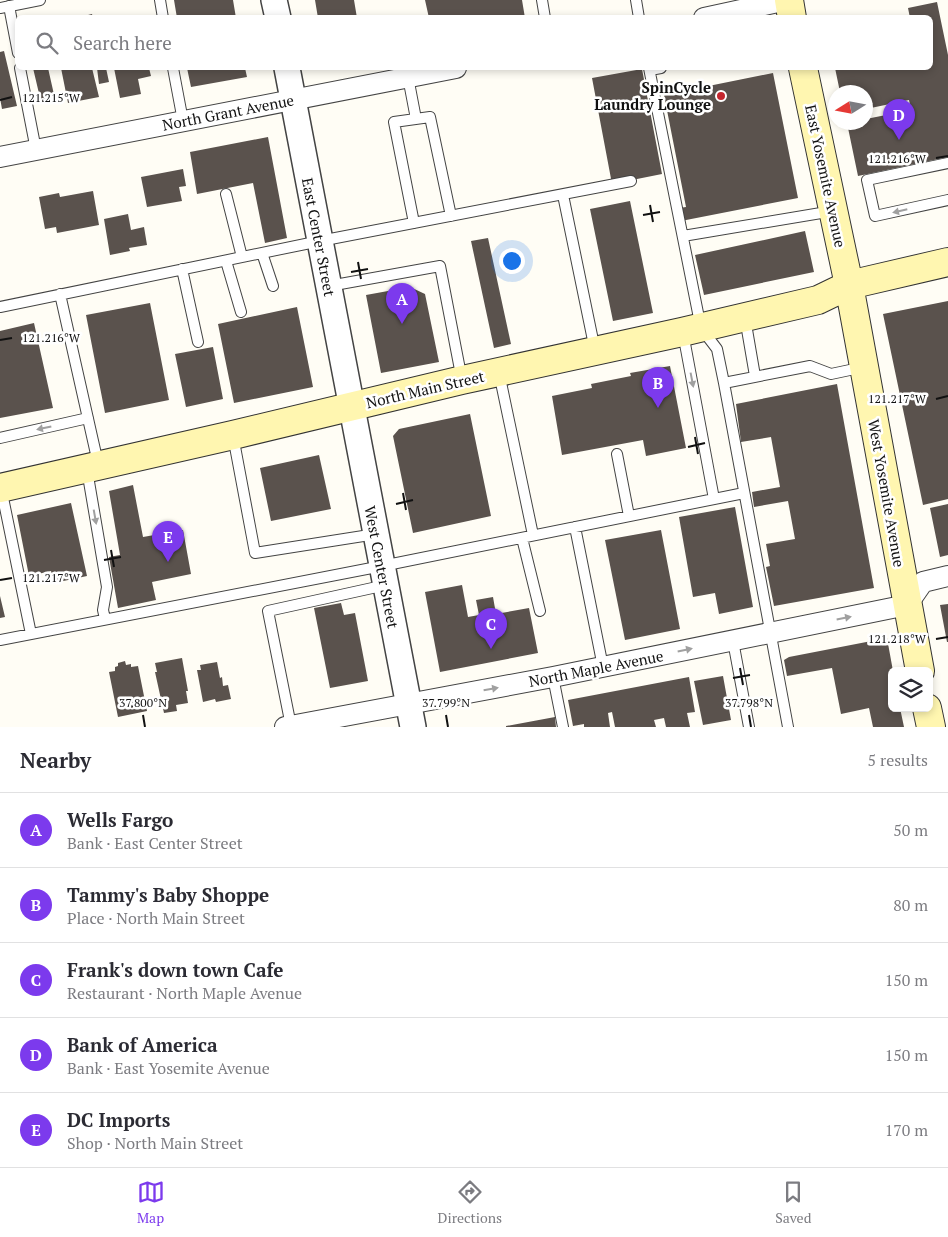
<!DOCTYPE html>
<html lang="en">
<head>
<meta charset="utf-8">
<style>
	body { margin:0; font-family:"PT Serif",serif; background:#f7f7f7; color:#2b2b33 }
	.controls { position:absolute; right:15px; bottom:15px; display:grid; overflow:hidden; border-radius:8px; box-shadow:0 2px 8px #0003 }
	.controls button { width:45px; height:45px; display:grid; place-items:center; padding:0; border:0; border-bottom:1px solid #e1e1e2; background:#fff; color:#2b2b33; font:25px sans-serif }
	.compass { position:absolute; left:828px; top:85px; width:45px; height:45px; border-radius:50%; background:#fff; box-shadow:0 2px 8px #0003; rotate:259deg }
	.you { position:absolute; left:511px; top:260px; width:18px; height:18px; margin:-12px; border:4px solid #fff; border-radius:50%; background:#1a73e8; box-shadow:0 0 0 8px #1a73e833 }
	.badge { display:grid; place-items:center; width:32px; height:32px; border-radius:50%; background:#7c3aed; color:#fff; font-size:16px; font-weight:700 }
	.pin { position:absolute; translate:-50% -41px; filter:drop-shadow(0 1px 2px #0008) }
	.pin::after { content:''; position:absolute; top:26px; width:18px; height:15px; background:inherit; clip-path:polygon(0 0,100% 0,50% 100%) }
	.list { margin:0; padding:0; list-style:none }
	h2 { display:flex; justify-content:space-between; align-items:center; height:65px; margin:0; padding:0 20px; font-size:21px }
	h2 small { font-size:16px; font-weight:400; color:#7c7c81 }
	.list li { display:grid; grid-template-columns:32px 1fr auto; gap:15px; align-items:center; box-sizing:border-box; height:75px; padding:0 20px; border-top:1px solid #e1e1e2 }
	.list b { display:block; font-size:19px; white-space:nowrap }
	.list p { margin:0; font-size:16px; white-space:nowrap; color:#7c7c81 }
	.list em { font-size:16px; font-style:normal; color:#7c7c81 }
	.icon { flex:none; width:28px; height:28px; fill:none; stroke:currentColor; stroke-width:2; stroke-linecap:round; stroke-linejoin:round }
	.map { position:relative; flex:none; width:948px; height:727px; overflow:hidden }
	.search { position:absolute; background:#fff; box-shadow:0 2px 8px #0003; left:15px; right:15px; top:15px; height:55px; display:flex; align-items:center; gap:12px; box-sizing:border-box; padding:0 18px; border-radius:8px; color:#7c7c81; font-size:19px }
	.sheet { height:440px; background:#fff }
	nav { display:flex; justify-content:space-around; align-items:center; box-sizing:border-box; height:70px; border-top:1px solid #e1e1e2; background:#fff; font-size:14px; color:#7c7c81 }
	nav a { display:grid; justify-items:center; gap:2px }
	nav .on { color:#7c3aed }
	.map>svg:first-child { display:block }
	.building { fill:#5a524d }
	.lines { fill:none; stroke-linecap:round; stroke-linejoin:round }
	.service-casing { stroke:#444; stroke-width:12 }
	.minor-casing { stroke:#444; stroke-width:22 }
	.tertiary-casing { stroke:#444; stroke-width:28 }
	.secondary-casing { stroke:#333; stroke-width:30 }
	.service { stroke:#fff; stroke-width:10 }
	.minor { stroke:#fff; stroke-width:20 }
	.tertiary { stroke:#fff; stroke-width:25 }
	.secondary { stroke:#fff6b0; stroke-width:28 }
	.oneway { fill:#a0a0a0 }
	.ticks { fill:none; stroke:#111; stroke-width:2 }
	.poi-dot { fill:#c4262e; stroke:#fff; stroke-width:2 }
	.labels { text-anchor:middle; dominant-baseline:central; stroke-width:5; stroke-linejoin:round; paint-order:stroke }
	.poi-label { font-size:15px; font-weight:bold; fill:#111; stroke:#fff; text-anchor:end }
	.street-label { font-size:15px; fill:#111; stroke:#fff }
	.ticks-label { font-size:12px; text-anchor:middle; fill:#111; stroke:#fff; stroke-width:5; stroke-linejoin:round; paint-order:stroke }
</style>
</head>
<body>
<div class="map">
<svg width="948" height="727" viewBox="0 0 948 727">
	<rect width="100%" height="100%" fill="#fffdf5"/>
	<!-- building -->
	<path class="building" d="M174,0H233L236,18H177Z
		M315,0H354L357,18H318Z
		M425,0H522L525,18H429Z
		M937,2L948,55V157L858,176L847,123L866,122V119L911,110L909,100L866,109V92H840L835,68H930V18H910L908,8Z
		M92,14L93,18H80V17Z
		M4,51L17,106L2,109L0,98V52Z
		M33,68H48L55,99L41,102Z
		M61,68H92L99,97L68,103Z
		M97,68H106L109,82L99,84Z
		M114,68H149L151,76L138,79L141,94L120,98Z
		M187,68H245L247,77L191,87Z
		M642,69L662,174L612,184L592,78Z
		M773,73L798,198L681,221L679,208L686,207L664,95Z
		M268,137L287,238L265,243L253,183L197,194L190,152Z
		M183,169L186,186L179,187L182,201L147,207L141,177Z
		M93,191L99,225L57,233L56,227L45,229L39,197L59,193L60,197Z
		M630,201L653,313L613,321L590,209Z
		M128,214L131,230L144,227L147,245L129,248L130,251L110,255L104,219Z
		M805,231L814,272L704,295L695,255Z
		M488,238L511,344L494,348L471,241Z
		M410,287L425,294L439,362L381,373L366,295Z
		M948,301V499L923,505L883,314Z
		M150,303L169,400L105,413L86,315Z
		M297,307L313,387L234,403L218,324Z
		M34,323L53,408L0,418V331Z
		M213,347L223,399L186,407L175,354Z
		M670,366L686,448L646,456L643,440L562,455L552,396L592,388L591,384L631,376L630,373Z
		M837,384L874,588L774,606L766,567L770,566L766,544L795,539L788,501L754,507L752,492L780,487L771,437L741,442L736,404Z
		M470,414L491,516L413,533L393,436L399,429Z
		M319,455L331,509L271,521L260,468Z
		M133,485L143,537L183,530L191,574L152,582L156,600L118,608L109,557L120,555L109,491Z
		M71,503L87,576L54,583L51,571L29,576L17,515Z
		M948,504V555L940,557L930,508Z
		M735,507L753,607L719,614L715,593L693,597L679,517Z
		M661,530L680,629L625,640L605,540Z
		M462,585L468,617L479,615L476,600L493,597L496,614L529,608L538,653L440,672L425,592Z
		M0,596L5,617L0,618Z
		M341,603L344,615L355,613L368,681L330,688L314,608Z
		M948,604V642H947L940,605Z
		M887,638L893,671H892V708H900L904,727H873L869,708L841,714L832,668L787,676L784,660L789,657Z
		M182,658L188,691H186L188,703L176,705L177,711L164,713L155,672H157L155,663Z
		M125,661L126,665L131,664V667L138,666L147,711L118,717L109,672L115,671V667L118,666V663Z
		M217,662L220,678L222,677L223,686L228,685L231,699L216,702L215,699L203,702L197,670H201L200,665Z
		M723,676L731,720L703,725L694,681Z
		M689,677L695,712L687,713L690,727H666L664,718L654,720L656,727H615L612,712L608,713L610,727H584V724L573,726L568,700Z
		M555,717L556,727H506V726Z"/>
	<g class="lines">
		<defs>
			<path id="service" d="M160,0L163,18
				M542,0L545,18
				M636,0L639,18
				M9,6L18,53
				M0,8L40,0
				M20,68L36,150
				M173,68L183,121
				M649,68L701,328L717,349L724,383L788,727
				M650,70L661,68
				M408,77L416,119
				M948,163L867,180L875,216L948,200
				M226,194L242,257
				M563,195L595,350
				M414,223L394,122L430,117L451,216
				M683,236L833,211
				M262,253L273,286
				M226,261L241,312
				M182,269L198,342
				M329,286L440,266L462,380
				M60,294L98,463
				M0,307L320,241L631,181
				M745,318L755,376
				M683,333L714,499
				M499,373L533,535
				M724,383L810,366L831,374L864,367
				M233,436L255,553L376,534
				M0,438L88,418
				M617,454L629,516
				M87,470L107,587L103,610L105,619
				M1,488L31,634
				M575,527L603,667
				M522,538L540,611
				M0,640L382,566L744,493
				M733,641L749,727
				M553,677L563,727
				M291,726L268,611L386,585"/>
			<path id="minor" d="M704,18L787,0
				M0,157L456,68
				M285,727L553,677L907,605L923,582L948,576"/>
			<path id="tertiary" d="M274,0L278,18
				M287,68L413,727"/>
			<path id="secondary" d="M789,0L792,18
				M803,68L849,285L920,671
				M0,488L233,435L462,380L682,332L818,300L849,285L948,262
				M927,708L931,727"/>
		</defs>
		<!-- service casing -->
		<use href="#service" class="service-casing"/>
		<!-- minor casing -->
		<use href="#minor" class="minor-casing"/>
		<!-- tertiary casing -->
		<use href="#tertiary" class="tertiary-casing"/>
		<!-- secondary casing -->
		<use href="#secondary" class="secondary-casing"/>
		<!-- service -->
		<use href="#service" class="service"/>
		<!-- minor -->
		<use href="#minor" class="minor"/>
		<!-- tertiary -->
		<use href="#tertiary" class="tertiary"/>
		<!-- secondary -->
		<use href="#secondary" class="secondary"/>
	</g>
	<!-- one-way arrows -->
	<defs><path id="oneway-solid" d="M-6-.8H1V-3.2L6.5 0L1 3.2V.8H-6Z" transform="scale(1.25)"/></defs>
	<g class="oneway">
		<use href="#oneway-solid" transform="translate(900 211) rotate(167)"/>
		<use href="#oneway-solid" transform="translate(692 380) rotate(79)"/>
		<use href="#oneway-solid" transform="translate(44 428) rotate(168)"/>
		<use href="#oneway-solid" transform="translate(95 517) rotate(80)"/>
		<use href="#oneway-solid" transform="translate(844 618) rotate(-11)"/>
		<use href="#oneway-solid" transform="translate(685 650) rotate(-12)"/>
		<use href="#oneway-solid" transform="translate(491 689) rotate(-10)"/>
	</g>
	<!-- ticks -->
	<path class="ticks" d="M0,100L12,97M936,158L948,156M650,205L653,222M643,215L660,212M358,262L361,279M351,272L368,269M0,340L12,338M936,399L948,396M695,437L698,454M688,447L705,443M403,493L406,510M396,504L413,500M111,550L114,567M104,560L121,557M0,580L12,578M936,639L948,637M740,668L743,685M733,678L750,675M143,715L145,727M446,715L448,727M749,715L751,727"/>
	<!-- markers -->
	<circle class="poi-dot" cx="721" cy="96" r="5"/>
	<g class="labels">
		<!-- poi labels -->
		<g class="poi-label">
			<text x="711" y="87">SpinCycle<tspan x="711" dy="17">Laundry Lounge</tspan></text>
		</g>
		<!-- street labels -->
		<g class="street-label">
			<text transform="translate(228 112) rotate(-11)">North Grant Avenue</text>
			<text transform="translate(826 176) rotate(78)">East Yosemite Avenue</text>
			<text transform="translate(319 237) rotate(79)">East Center Street</text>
			<text transform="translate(425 389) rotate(-13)">North Main Street</text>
			<text transform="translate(887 493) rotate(80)">West Yosemite Avenue</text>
			<text transform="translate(382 567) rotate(79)">West Center Street</text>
			<text transform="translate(596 668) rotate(-11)">North Maple Avenue</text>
		</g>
	</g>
	<g class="ticks-label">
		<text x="51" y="102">121.215°W</text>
		<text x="897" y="163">121.216°W</text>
		<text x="51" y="342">121.216°W</text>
		<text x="897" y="403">121.217°W</text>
		<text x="51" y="582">121.217°W</text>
		<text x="897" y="643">121.218°W</text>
		<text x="143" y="707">37.800°N</text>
		<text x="446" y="707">37.799°N</text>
		<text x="749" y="707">37.798°N</text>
	</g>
</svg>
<div class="controls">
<button><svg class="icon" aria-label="layers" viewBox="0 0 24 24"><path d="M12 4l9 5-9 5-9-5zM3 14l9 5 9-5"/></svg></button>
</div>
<svg class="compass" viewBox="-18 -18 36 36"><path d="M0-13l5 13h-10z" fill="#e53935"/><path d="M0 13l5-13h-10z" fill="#7c7c81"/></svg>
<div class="you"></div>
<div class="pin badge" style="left:402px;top:324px">A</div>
<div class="pin badge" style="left:658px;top:408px">B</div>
<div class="pin badge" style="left:491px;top:649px">C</div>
<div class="pin badge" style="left:899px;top:140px">D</div>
<div class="pin badge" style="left:168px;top:562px">E</div>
<div class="search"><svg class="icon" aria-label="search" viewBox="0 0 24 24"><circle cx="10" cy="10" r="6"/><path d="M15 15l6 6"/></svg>Search here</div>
</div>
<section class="sheet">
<h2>Nearby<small>5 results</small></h2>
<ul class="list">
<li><span class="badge">A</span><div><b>Wells Fargo</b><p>Bank · East Center Street</p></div><em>50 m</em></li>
<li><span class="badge">B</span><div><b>Tammy's Baby Shoppe</b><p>Place · North Main Street</p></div><em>80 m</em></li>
<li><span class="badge">C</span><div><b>Frank's down town Cafe</b><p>Restaurant · North Maple Avenue</p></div><em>150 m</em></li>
<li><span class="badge">D</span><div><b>Bank of America</b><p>Bank · East Yosemite Avenue</p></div><em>150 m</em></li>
<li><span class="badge">E</span><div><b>DC Imports</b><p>Shop · North Main Street</p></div><em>170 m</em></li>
</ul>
</section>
<nav>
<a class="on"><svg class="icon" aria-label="map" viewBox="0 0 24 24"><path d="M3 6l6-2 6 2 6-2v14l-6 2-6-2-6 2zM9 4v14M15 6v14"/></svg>Map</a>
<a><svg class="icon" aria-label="directions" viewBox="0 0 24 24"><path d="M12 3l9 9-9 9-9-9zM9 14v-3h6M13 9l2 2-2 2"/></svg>Directions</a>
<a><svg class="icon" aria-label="saved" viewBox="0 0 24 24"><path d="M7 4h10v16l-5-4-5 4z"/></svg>Saved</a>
</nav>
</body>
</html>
